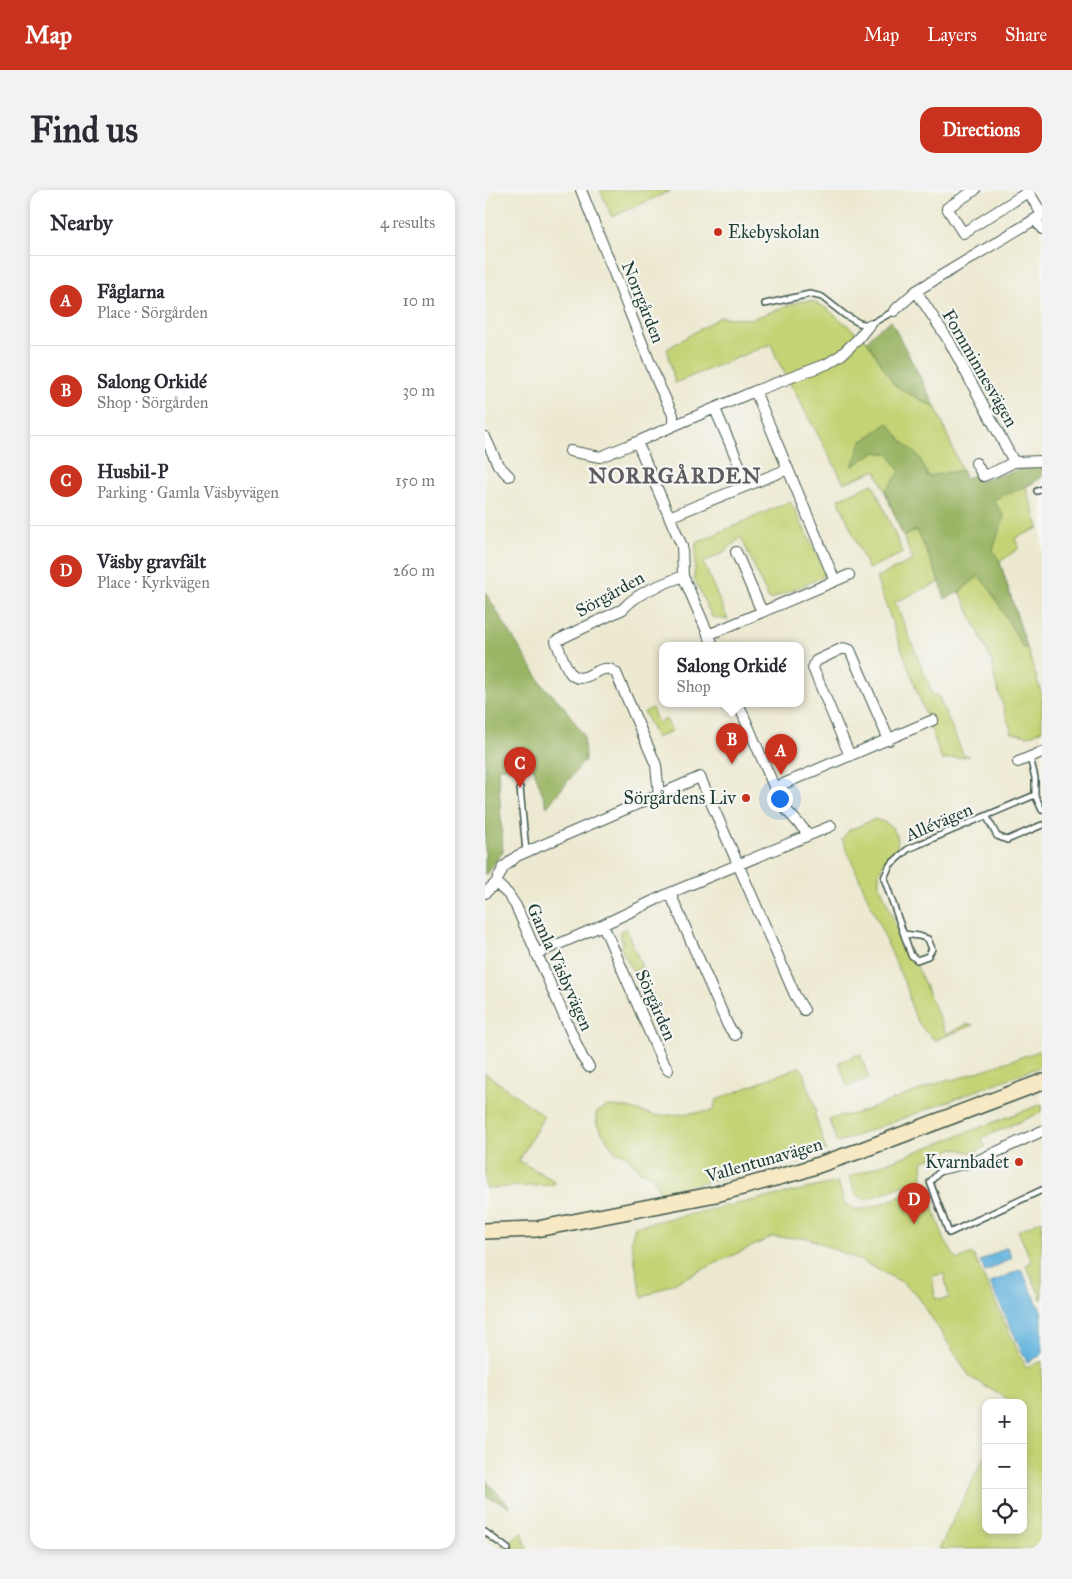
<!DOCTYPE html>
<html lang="en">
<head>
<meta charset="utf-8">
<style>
	body { margin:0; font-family:"IM FELL Great Primer",serif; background:#f2f2f3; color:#2b2b33 }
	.controls { position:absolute; right:15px; bottom:15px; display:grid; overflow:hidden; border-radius:10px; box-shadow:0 2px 8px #0003 }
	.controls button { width:45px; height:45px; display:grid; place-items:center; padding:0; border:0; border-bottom:1px solid #e1e1e2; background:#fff; color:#2b2b33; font:25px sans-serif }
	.you { position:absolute; left:294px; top:608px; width:18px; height:18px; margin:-12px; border:4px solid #fff; border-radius:50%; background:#1a73e8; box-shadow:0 0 0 8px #1a73e833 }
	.badge { display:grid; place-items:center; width:32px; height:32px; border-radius:50%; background:#c8321e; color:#fff; font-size:16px; font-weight:700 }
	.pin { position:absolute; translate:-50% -41px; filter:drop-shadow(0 1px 2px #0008) }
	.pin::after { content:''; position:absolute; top:26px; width:18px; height:15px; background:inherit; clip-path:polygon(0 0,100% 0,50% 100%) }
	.popup { position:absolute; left:174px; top:452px; width:145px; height:65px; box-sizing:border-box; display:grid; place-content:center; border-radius:10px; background:#fff; filter:drop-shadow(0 1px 4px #0005); font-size:16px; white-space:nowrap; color:#7c7c81 }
	.popup b { font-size:19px; color:#2b2b33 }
	.popup::after { content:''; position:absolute; left:50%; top:100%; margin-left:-10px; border:10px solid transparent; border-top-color:#fff }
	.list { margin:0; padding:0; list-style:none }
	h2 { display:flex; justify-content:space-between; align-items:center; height:65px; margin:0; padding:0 20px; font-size:21px }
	h2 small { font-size:16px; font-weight:400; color:#7c7c81 }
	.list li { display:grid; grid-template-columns:32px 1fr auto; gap:15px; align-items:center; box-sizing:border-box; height:90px; padding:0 20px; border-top:1px solid #e1e1e2 }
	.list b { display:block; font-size:19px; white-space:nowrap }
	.list p { margin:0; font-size:16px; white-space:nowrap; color:#7c7c81 }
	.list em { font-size:16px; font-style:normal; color:#7c7c81 }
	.icon { flex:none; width:28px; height:28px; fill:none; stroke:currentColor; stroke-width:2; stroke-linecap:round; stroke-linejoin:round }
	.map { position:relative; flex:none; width:557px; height:1359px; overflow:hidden; border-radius:15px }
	header { display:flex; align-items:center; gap:30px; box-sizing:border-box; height:70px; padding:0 25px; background:#c8321e; color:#fff }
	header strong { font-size:24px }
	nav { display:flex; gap:28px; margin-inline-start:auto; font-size:18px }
	.intro { display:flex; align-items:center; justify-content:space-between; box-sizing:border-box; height:120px; padding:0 30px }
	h1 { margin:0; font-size:35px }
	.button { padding:12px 22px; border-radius:15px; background:#c8321e; color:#fff; font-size:18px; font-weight:700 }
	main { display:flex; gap:30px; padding:0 30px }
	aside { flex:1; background:#fff; border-radius:15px; box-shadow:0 2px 8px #0003 }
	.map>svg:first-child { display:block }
	.green { fill:#c4d374; stroke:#728854; fill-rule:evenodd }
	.forest { fill:#9bb566; stroke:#5d794d }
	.water { fill:#62b2dd; stroke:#407888 }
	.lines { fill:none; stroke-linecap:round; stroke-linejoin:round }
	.service-casing { stroke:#3e574c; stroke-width:8 }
	.minor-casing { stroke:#3e574c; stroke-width:12 }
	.secondary-casing { stroke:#3e574c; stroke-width:18 }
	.service { stroke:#fff; stroke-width:5 }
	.minor { stroke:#fff; stroke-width:10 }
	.secondary { stroke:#f7e9c3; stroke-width:15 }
	.poi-dot { fill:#c8321e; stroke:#f6f6f2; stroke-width:2 }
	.labels { text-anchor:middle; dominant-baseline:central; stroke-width:4.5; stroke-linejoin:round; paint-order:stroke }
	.poi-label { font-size:18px; fill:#1f3d34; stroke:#f6f6f2; text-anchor:end }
	.street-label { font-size:18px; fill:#1f3d34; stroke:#f6f6f2 }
	.district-label { font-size:22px; font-weight:bold; letter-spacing:1px; fill:#5e5b60; stroke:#f6f6f2 }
</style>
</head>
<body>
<header>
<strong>Map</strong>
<nav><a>Map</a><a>Layers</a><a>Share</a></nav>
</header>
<div class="intro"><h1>Find us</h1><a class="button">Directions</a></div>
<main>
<aside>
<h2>Nearby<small>4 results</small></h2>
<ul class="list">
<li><span class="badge">A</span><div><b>Fåglarna</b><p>Place · Sörgården</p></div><em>10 m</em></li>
<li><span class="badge">B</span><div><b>Salong Orkidé</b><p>Shop · Sörgården</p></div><em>30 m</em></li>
<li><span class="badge">C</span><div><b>Husbil-P</b><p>Parking · Gamla Väsbyvägen</p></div><em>150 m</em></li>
<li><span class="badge">D</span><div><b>Väsby gravfält</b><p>Place · Kyrkvägen</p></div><em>260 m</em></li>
</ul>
</aside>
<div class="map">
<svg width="557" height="1359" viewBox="0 0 557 1359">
	<rect width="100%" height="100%" fill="#f6f6f2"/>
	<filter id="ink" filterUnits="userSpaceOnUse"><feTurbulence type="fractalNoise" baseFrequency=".02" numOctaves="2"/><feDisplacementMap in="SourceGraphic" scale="10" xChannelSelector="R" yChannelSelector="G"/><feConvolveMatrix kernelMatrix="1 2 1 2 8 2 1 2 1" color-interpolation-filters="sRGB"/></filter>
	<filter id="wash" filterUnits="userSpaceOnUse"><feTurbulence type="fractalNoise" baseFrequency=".0096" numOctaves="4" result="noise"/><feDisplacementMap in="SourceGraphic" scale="20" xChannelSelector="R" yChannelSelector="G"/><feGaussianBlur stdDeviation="1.12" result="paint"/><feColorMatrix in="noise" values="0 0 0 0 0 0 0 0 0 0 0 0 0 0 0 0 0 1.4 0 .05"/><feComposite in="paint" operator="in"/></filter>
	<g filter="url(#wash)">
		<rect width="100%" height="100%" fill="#ede9d1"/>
		<!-- green -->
		<path class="green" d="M115,0H184L185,1L127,27Z
			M316,111H328L341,118L382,151L410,196L451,218L480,288L491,285L495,291L555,274L557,278V287L541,297L554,338L530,348L534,358L515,372L557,505V540L543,546L527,543L510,491L508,474L468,386L432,339L455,392L410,412L448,505H453L478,564L485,566L457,570L391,388L428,370L391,280L359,293L293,171L286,154L190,193L182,159L235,127L266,129Z
			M388,294L418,363L383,379L353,309Z
			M305,311L342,385L284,410L256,347L238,363L218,372L243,430L227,427L209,389L211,353Z
			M167,518L173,533L181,529L187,541L171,548L159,522Z
			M390,629L399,632L407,637L413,648L412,661L397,676L394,683V693L423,765L427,772L431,774L461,844L483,834L488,835L451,850C433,839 426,821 423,801L357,649L364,640Z
			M141,738L157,777L148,782L135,756L138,753L134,742Z
			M557,860V876L352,953L344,929L373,923L464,889L468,890Z
			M375,864L384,888L362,896L354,872Z
			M313,877H315L318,881L331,920L330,925L341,960L176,1004L167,986L154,980L140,964L130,962L112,935L111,923L122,916L139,917L172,926L228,921L231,910Z
			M0,883L59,926L34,971L68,990L69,995L0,998Z
			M557,914V922L497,948L500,957L488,963L469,958L437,972L438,988L381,1010L372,1006L364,987Z
			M353,992L360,1014L370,1019H381L436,999L442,1001L460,1051L472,1070L488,1064L541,1178L557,1171V1359H454L496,1273L501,1266V1340H538V1213H526L522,1209L485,1187L432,1105L417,1092L376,1071L323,1048L287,1047L157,1108L146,1051L150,1036ZM459,1084L464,1108L456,1110L450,1108L447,1086Z
			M557,1030V1110L541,1075L547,1072L533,1041Z
			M37,1341L42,1359H15Z"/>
		<!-- forest -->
		<path class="forest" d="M406,131L451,218L410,196L382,151L391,141Z
			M403,233L417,251L435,268L443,286L477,280L480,288L491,285L495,291L555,274L557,278V287L541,296L508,310L519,326L508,360L515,373L542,458H538L506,401L494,386L475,401L460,409L455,392L432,340L419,347L400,301L415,282L404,264L389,262L367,277L376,252Z
			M0,402L58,496L78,515L99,546L100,570L62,617L48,577L13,578L18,662L0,685Z
			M0,1290L26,1317L0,1306Z"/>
		<!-- water -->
		<path class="water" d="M522,1057L527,1068L500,1082L495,1071Z
			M536,1079L557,1123V1165L542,1172L505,1093Z"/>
	</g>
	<g filter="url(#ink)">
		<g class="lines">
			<defs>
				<path id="service" d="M280,114L325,104L337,107L360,125L374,133L384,135L409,121
					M552,301L557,299
					M35,598L41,661
					M550,605L557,620
					M502,627L512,646L522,650L557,635
					M419,744L434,746L443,749L447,759L443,766L432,770L426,765L399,688L405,675L423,659L550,605V588L545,567
					M457,979L445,992L464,1043L557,1000
					M0,1342L23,1359"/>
				<path id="minor" d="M96,0L173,193L188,225V236L152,252L197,356L198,386
					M490,0L462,18L478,43L543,2
					M542,0L557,24
					M550,29L557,39
					M431,101L464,151L529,272
					M409,121L431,101L557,25
					M270,201L350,391
					M230,219L263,295
					M188,236L270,201L342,174L356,165L372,150L384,135
					M0,247L13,275L24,286
					M85,261L115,267L152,252
					M491,273L498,286L511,281L529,272L557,271
					M184,327L303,279
					M251,362L277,422
					M223,445L364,385
					M253,513L297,615L324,645
					M365,566L328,478L331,471L358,458L365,460L404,550
					M533,572L557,562
					M289,598L448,530
					M174,605L171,575L131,483C130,482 125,479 124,479C112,476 98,496 86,484C79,475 75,461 71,451L138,419C154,401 176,395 198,386L228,455
					M11,693L23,704L31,716L97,867L104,877
					M0,703L11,693L18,678L32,666L215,587L310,805L319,820
					M185,703L243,836L250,845
					M118,735L177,871L183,880
					M51,764L111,738L185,703L346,636
					M457,979L492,971L557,941"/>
				<path id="secondary" d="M0,1041L52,1039L231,1004L316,981L374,961L557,892"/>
			</defs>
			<!-- service casing -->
			<use href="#service" class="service-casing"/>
			<!-- minor casing -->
			<use href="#minor" class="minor-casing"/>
			<!-- secondary casing -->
			<use href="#secondary" class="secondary-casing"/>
			<!-- service -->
			<use href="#service" class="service"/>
			<!-- minor -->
			<use href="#minor" class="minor"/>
			<!-- secondary -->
			<use href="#secondary" class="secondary"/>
		</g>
	</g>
	<!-- markers -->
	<g class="poi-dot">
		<circle cx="233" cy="42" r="5"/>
		<circle cx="261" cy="608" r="5"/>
		<circle cx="534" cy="972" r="5"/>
	</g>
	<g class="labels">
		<!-- poi labels -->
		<g class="poi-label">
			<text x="243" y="42" text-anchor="start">Ekebyskolan</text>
			<text x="251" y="608">Sörgårdens Liv</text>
			<text x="524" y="972">Kvarnbadet</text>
		</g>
		<!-- street labels -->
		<g class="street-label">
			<text transform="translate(158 112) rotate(68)">Norrgården</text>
			<text transform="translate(495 178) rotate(60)">Fornminnesvägen</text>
			<text transform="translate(125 404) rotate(-29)">Sörgården</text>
			<text transform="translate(454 632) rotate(-23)">Allévägen</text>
			<text transform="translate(75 777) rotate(66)">Gamla Väsbyvägen</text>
			<text transform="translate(171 815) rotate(66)">Sörgården</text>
			<text transform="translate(279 970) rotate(-16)">Vallentunavägen</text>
		</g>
		<!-- district labels -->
		<g class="district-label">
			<text x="190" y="285">NORRGÅRDEN</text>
		</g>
	</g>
</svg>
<div class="controls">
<button>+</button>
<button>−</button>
<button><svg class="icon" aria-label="locate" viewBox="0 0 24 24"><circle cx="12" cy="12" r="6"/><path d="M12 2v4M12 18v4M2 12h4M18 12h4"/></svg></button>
</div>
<div class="you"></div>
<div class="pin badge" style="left:296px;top:585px">A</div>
<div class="pin badge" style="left:247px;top:574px">B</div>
<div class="popup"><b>Salong Orkidé</b>Shop</div>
<div class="pin badge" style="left:35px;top:598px">C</div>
<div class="pin badge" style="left:429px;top:1034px">D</div>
</div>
</main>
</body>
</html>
